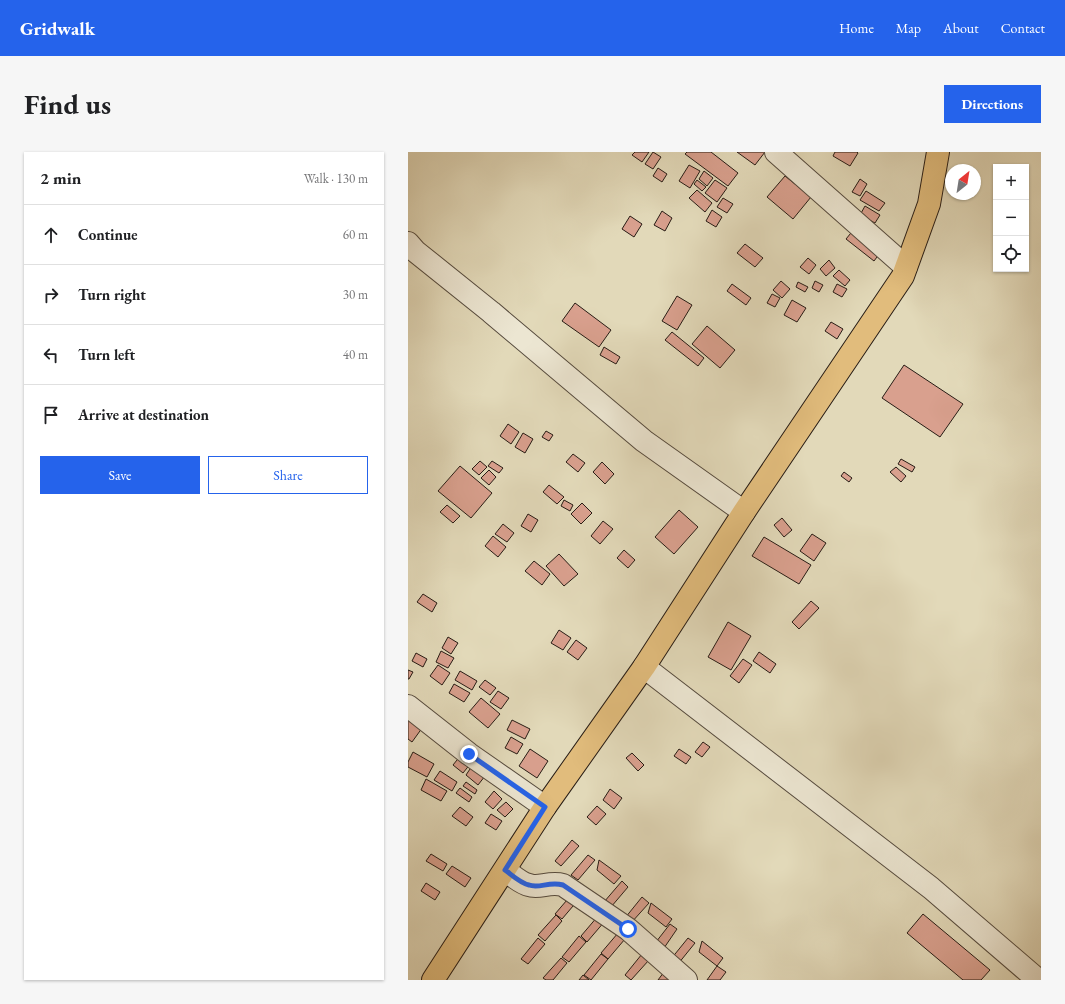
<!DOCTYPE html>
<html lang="en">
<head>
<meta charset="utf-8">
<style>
	body { margin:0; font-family:"EB Garamond",serif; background:#f6f6f6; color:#202124 }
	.controls { position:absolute; right:12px; top:12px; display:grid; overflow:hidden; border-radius:0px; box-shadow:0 1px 3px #0004 }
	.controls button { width:36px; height:36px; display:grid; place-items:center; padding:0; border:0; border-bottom:1px solid #e0e0e0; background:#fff; color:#202124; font:20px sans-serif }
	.compass { position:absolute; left:537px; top:12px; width:36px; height:36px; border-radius:50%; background:#fff; box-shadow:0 1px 3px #0004; rotate:30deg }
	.stop { position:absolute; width:12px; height:12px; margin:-9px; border:3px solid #2563eb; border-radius:50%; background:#fff }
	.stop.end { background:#2563eb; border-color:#fff; box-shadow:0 1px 4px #0008 }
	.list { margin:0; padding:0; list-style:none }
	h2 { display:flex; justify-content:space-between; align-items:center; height:52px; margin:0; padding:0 16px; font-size:17px }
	h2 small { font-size:13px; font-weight:400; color:#757577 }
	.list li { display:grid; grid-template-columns:26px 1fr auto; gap:12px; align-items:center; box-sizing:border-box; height:60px; padding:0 16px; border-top:1px solid #e0e0e0 }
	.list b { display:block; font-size:15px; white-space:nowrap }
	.list em { font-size:13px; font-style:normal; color:#757577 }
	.actions { display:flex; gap:8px; padding:12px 16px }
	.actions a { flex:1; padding:9px 0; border:1px solid #2563eb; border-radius:0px; text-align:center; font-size:14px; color:#2563eb }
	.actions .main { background:#2563eb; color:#fff }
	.icon { flex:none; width:22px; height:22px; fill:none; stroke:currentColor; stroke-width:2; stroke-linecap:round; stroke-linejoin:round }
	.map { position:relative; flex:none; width:633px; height:828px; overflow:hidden; border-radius:0px }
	header { display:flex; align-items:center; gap:24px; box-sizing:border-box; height:56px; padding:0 20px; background:#2563eb; color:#fff }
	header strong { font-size:19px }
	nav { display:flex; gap:22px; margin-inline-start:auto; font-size:14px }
	.intro { display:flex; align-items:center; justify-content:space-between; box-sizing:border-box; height:96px; padding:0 24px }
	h1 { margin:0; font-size:28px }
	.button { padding:10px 18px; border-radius:0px; background:#2563eb; color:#fff; font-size:14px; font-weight:700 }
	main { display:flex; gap:24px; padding:0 24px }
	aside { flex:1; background:#fff; border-radius:0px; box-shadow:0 1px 3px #0004 }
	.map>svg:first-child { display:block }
	.building { fill:#d9a08e; stroke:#271c15 }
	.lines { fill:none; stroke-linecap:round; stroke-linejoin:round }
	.minor-casing { stroke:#564b3e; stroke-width:24 }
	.major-casing { stroke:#271c15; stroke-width:24 }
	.minor { stroke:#ece6d2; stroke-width:22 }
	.major { stroke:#e1bc7c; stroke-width:22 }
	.route { stroke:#2563eb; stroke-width:5 }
</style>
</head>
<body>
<header>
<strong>Gridwalk</strong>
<nav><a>Home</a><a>Map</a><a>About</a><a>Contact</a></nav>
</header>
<div class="intro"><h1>Find us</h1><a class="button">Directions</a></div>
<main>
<aside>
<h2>2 min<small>Walk · 130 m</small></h2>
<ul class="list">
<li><svg class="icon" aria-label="ahead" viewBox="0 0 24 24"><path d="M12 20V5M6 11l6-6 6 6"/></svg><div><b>Continue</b></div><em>60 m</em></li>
<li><svg class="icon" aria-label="right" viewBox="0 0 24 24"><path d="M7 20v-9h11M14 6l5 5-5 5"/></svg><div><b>Turn right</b></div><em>30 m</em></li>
<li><svg class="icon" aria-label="left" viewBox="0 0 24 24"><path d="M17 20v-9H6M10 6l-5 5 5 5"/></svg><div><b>Turn left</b></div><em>40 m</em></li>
<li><svg class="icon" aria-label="arrive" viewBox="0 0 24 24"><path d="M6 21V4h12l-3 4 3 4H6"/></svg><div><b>Arrive at destination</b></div></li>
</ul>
<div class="actions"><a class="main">Save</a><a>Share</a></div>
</aside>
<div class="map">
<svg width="633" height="828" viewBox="0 0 633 828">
	<rect width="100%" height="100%" fill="#e2d9b9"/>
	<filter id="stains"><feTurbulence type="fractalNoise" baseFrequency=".005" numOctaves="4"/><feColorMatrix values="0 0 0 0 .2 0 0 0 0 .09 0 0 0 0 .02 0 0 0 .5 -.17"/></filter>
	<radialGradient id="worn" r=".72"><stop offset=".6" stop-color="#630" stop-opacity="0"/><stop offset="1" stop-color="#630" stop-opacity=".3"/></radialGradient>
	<!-- building -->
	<path class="building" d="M227,0H241L234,10L224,3Z
		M245,0L253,5L245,17L237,12Z
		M279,0H303L330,21L320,34L277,2Z
		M329,0H357L347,13Z
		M427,0H449L450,1L442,14L425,4Z
		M281,13L292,19L282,36L271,29Z
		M250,16L259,22L254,30L245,24Z
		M296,19L305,26L299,34L291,27Z
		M377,24L403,45L385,67L359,45Z
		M452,27L459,32L452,44L444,40Z
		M289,28L298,35L294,39L286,32Z
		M307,28L319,36L309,50L297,41Z
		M289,38L304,51L297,60L281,46Z
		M458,39L477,51L471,59L452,48Z
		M315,46L325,52L319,61L309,55Z
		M457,54L472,63L467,71L452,63Z
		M304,58L314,65L308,75L298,69Z
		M254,59L264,66L257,79L246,73Z
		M222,64L234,72L226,85L214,77Z
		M447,76L475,97L466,109L438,87Z
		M337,92L355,106L347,115L329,101Z
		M400,106L408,113L401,122L392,115Z
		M421,108L427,116L418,124L412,117Z
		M431,118L442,128L437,134L425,124Z
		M373,129L382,137L374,146L365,138Z
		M407,129L415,133L411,140L404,136Z
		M390,130L400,135L397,140L388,135Z
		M324,132L343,146L338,153L319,139Z
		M429,132L439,137L434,145L425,140Z
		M364,142L372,146L367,155L359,151Z
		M269,144L284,153L269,178L254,169Z
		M384,148L398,156L389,170L376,163Z
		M167,151L203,178L191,195L154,169Z
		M423,170L435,177L429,187L417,179Z
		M299,174L327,198L312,216L284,192Z
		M264,180L296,206L290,214L257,188Z
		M196,195L212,205L208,212L192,203Z
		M496,213L555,252L532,285L474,246Z
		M100,272L111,280L103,292L92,284Z
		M138,279L145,283L141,289L134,285Z
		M115,281L125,287L117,301L107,295Z
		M165,302L177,311L170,320L158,310Z
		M493,307L507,315L504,320L490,312Z
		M72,309L79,315L71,323L64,317Z
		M84,309L95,316L91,321L80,314Z
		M194,310L206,322L197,332L185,320Z
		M52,314L84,341L63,366L30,339Z
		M488,315L498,324L493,330L482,320Z
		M81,318L88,325L81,333L73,326Z
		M436,320L444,326L441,330L433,324Z
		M141,333L156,345L149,352L135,340Z
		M156,348L165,353L162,359L153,354Z
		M174,351L184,361L173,372L163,362Z
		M39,353L52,364L45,371L32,360Z
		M271,358L290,375L266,402L247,385Z
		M120,362L130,368L123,380L113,374Z
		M374,366L384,378L376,385L366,373Z
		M195,369L205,377L192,392L183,384Z
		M95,372L106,381L99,390L87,382Z
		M404,382L418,391L406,409L392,399Z
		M85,384L98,395L90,405L77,394Z
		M356,385L403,413L391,432L344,404Z
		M216,398L227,408L220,416L209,406Z
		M151,402L170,422L156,434L138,414Z
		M126,409L142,422L134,433L117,419Z
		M15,442L29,451L24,460L9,450Z
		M403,449L411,456L391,477L384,470Z
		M320,470L343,484L323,518L300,505Z
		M151,478L163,486L155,498L143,491Z
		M40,485L50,491L43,502L34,496Z
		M168,488L179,496L170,508L159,500Z
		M33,499L46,506L40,516L28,510Z
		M351,500L368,512L362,521L345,509Z
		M8,501L19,507L15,515L4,509Z
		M335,507L344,513L331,531L322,524Z
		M30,513L42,521L34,533L22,524Z
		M0,518L5,520L1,527H0Z
		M52,519L69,529L64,538L47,528Z
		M77,528L88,536L82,543L71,535Z
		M46,532L62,541L56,550L41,541Z
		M90,539L101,546L93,557L82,550Z
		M73,546L92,562L80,576L61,560Z
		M0,560L17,572L4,590L0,587Z
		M104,568L122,577L117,587L99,578Z
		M103,585L115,592L109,602L97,596Z
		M295,590L302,595L294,605L287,600Z
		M122,597L140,609L129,626L111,614Z
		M271,597L283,605L278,612L266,604Z
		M5,600L26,612L19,625L0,615V610Z
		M224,601L236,613L230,619L218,606Z
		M53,603L63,611L55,621L45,613Z
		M64,614L77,624L70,633L58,623Z
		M32,619L49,630L44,639L26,628Z
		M18,627L39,639L33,649L13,638Z
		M58,630L69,638L67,642L55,634Z
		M52,636L64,645L61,650L48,641Z
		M202,637L214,646L206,657L195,648Z
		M86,639L94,647L85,657L77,650Z
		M98,650L105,657L97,665L89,658Z
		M189,654L198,662L188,673L179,665Z
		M52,655L65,665L58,674L44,664Z
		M83,662L94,669L88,678L77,671Z
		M164,688L171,694L153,714L147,709Z
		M23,702L39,712L35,719L18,709Z
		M180,703L187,708L170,728L163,723Z
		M191,708L213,724L206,732L189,718Z
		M44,714L63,726L57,735L38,722Z
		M214,729L220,735L203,755L196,750Z
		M18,731L32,740L27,748L13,739Z
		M165,741L171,747L154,767L147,762Z
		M234,745L241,751L223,771L217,766Z
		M243,751L264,767L258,775L240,761Z
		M515,762L582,818L573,828H555L499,781Z
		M148,763L154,769L137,789L130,783Z
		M190,764L197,769L179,790L173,784Z
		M262,772L269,777L256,796L248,790Z
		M210,781L217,787L200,807L193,801Z
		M171,784L178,790L161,810L154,805Z
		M130,786L137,792L120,812L113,807Z
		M280,786L287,791L270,812L263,807Z
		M294,789L315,806L309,814L291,800Z
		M193,802L200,807L183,828L176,823Z
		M234,802L241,808L223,828L217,823Z
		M153,806L159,811L145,828H138L135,826Z
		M309,814L318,820L312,828H299Z
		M256,820L263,826L261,828H250Z
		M175,823L181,828H171Z"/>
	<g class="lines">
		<defs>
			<path id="minor" d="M368,0L498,115
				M0,91L7,99L83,160L236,289L336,360
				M236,515L523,736L630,828
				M0,554L61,602L137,655
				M97,718C104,723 112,731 121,733C131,737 141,729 155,733L220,777L278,828"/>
			<path id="major" d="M25,828L137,655L236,515L336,360L495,124L521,52L530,0"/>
		</defs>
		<!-- minor casing -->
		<use href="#minor" class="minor-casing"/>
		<!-- major casing -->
		<use href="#major" class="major-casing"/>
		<!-- minor -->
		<use href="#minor" class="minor"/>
		<!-- major -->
		<use href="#major" class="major"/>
	</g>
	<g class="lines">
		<!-- route -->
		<path class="route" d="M61,602L137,655L97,718C104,723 112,731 121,733C131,737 141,729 155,733L220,777"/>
	</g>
	<rect width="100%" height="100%" filter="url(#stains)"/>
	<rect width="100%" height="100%" fill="url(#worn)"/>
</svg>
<div class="controls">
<button>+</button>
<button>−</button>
<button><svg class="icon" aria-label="locate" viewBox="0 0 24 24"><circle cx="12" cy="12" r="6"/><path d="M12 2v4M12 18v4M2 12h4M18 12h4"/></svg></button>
</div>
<svg class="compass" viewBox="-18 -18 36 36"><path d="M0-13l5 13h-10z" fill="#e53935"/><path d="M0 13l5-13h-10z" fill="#757577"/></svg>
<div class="stop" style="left:220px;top:777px"></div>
<div class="stop end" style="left:61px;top:602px"></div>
</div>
</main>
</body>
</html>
